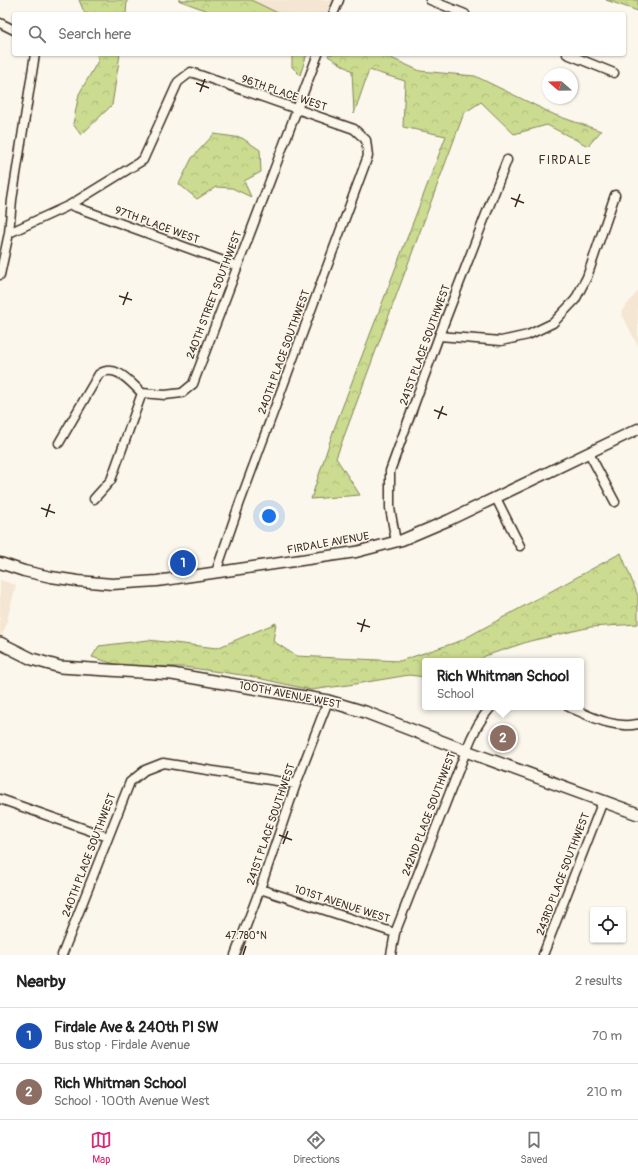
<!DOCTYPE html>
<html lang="en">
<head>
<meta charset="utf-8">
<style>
	body { margin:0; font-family:Pangolin,sans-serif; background:#f6f6f6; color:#222 }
	.controls { position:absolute; right:12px; bottom:12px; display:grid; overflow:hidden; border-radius:4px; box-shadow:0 1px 3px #0004 }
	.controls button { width:36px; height:36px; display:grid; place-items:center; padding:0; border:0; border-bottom:1px solid #e0e0e0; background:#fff; color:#222; font:20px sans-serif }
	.compass { position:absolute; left:542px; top:68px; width:36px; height:36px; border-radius:50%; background:#fff; box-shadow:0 1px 3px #0004; rotate:290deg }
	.you { position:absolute; left:269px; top:516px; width:14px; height:14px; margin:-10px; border:3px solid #fff; border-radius:50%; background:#1a73e8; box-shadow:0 0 0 6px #1a73e833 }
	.badge { display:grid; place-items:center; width:26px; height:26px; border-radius:50%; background:#db2777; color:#fff; font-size:13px; font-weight:700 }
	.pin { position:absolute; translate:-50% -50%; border:2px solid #fff; box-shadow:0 1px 4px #0006 }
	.popup { position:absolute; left:422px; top:658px; width:162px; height:52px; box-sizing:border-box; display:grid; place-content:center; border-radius:4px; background:#fff; filter:drop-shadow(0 1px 3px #0005); font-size:13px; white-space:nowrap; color:#767676 }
	.popup b { font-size:15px; color:#222 }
	.popup::after { content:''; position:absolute; left:50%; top:100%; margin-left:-8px; border:8px solid transparent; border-top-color:#fff }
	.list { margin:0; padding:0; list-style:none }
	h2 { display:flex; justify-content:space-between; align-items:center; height:52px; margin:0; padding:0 16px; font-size:17px }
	h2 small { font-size:13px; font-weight:400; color:#767676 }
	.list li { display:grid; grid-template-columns:26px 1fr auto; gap:12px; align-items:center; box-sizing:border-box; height:56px; padding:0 16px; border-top:1px solid #e0e0e0 }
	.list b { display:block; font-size:15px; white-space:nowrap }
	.list p { margin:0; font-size:13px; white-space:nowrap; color:#767676 }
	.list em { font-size:13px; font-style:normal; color:#767676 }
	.icon { flex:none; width:22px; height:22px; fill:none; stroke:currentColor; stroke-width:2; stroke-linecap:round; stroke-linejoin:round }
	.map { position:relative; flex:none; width:638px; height:955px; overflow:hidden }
	.search { position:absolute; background:#fff; box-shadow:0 1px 3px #0004; left:12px; right:12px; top:12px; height:44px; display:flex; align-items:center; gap:10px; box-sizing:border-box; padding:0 14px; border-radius:4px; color:#767676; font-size:15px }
	.sheet { height:164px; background:#fff }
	nav { display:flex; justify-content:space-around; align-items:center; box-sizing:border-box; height:56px; border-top:1px solid #e0e0e0; background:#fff; font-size:11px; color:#767676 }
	nav a { display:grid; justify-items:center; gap:2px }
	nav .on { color:#db2777 }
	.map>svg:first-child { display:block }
	.built { fill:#f4e6d2 }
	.forest { fill:url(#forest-crowns); stroke:#838357 }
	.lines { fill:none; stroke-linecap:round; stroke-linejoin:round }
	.minor-casing { stroke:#3b2a1e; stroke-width:11 }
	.tertiary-casing { stroke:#3b2a1e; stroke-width:13 }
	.secondary-casing { stroke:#3b2a1e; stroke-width:14 }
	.minor { stroke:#fbf7ec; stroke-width:8 }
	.tertiary { stroke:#fbf7ec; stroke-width:10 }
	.secondary { stroke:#fbf7ec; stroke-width:11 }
	.ticks { fill:none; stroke:#3b2a1e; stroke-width:1.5 }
	.labels { text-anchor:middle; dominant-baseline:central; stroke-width:3; stroke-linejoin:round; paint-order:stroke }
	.street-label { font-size:11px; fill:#3b2a1e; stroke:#fbf7ec }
	.neighbourhood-label { font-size:12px; letter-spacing:1px; fill:#3b2a1e; stroke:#fbf7ec }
	.ticks-label { font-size:10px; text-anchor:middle; fill:#3b2a1e; stroke:#fbf7ec; stroke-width:3; stroke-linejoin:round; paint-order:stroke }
</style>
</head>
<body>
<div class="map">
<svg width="638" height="955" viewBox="0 0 638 955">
	<defs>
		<pattern id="forest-crowns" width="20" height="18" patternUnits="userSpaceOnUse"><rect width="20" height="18" fill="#cbdc90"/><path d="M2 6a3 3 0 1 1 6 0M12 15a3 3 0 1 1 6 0" fill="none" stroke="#afbd7c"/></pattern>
	</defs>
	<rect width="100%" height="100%" fill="#fbf7ec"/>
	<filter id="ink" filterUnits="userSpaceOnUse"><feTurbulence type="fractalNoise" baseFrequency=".025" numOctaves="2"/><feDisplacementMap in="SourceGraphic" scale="8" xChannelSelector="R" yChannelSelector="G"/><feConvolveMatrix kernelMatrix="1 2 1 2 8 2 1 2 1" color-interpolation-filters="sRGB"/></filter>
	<g filter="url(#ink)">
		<!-- built -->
		<path class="built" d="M224,0H332L326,14H261Z
			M638,291V346L621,312Z
			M0,580L16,585L5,628L0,638Z"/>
		<!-- forest -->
		<path class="forest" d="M79,0H127L126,14H85Z
			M178,0H251L280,14H216Z
			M606,0H638V11Z
			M97,54H120L112,105L81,135L73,124L79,94L98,61Z
			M292,54H307L300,75L292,67Z
			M329,54H382L420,71L475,76L555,115L601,131L588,146L547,125L514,134L481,102L464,113L336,458L360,495L311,499L334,429L446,136L403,127L405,81L369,70L354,114L352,71L328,56Z
			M214,134L242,138L260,150L261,172L244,181L251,197L232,188L216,187L197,199L179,184L192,158Z
			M621,553L638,596V624L591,627L530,641L485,656L479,661H425V677L409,675L355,684L311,690L249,676L184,667L121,666L92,657L99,646L148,640L217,648L276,623L273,641L296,656L400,661L460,641Z"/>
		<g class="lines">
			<defs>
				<path id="minor" d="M430,0L465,14
					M333,14L339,0
					M0,23L14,30
					M567,54L614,73
					M70,205L237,266
					M9,233L70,205L143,160L178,82L191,72L354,129L366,140L368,156L240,502L216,572
					M0,275L9,233L12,200L35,54
					M439,336L501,341L528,335L553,323L575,300L587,277L615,195
					M59,443L99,374C116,363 130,382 142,393
					M589,453L615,502
					M496,498L520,546
					M94,499L111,480L142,393L165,395L182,393L193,384L318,54
					M396,542L390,508V471L439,336L507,160
					M569,707C592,717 613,729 638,724
					M0,799L108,837
					M260,889L395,933
					M62,955L130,782L145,770L163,763L296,784
					M235,955L260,889L296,784L328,701
					M391,955L395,933L466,751C472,735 479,720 491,707
					M543,955L603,801"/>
				<path id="tertiary" d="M0,563L24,571L51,577L78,581L112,584L157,581L356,552L402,540L449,520L638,429"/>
				<path id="secondary" d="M0,643L32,659L60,667L172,674L328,701L365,712L466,751L638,814"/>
			</defs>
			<!-- minor casing -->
			<use href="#minor" class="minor-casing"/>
			<!-- tertiary casing -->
			<use href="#tertiary" class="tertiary-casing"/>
			<!-- secondary casing -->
			<use href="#secondary" class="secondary-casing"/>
			<!-- minor -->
			<use href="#minor" class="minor"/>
			<!-- tertiary -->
			<use href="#tertiary" class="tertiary"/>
			<!-- secondary -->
			<use href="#secondary" class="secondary"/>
		</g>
	</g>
	<!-- ticks -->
	<path class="ticks" d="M196,83L209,88M200,92L205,79M511,198L524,203M515,207L520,194M119,296L132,300M123,305L128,292M434,410L447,415M438,419L443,406M41,508L55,513M46,517L50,504M357,623L370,627M361,632L365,619M279,835L292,840M283,844L288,831M243,955L246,946"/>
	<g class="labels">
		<!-- street labels -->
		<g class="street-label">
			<text transform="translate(284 93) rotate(19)">96TH PLACE WEST</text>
			<text transform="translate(157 225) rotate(20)">97TH PLACE WEST</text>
			<text transform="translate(214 295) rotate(-69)">240TH STREET SOUTHWEST</text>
			<text transform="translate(425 345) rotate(-70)">241ST PLACE SOUTHWEST</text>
			<text transform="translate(284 352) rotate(-70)">240TH PLACE SOUTHWEST</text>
			<text transform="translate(328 543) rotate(-10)">FIRDALE AVENUE</text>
			<text transform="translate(290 695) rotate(11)">100TH AVENUE WEST</text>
			<text transform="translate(429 814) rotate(-69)">242ND PLACE SOUTHWEST</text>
			<text transform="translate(271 824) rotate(-71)">241ST PLACE SOUTHWEST</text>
			<text transform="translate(89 855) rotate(-69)">240TH PLACE SOUTHWEST</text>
			<text transform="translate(563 874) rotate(-69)">243RD PLACE SOUTHWEST</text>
			<text transform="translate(342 904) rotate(18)">101ST AVENUE WEST</text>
		</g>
		<!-- neighbourhood labels -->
		<g class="neighbourhood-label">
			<text x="565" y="160">FIRDALE</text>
		</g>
	</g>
	<g class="ticks-label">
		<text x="246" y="939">47.780°N</text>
	</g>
</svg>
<div class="controls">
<button><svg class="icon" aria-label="locate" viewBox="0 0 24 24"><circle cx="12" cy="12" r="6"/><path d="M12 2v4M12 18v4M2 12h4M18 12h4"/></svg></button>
</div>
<svg class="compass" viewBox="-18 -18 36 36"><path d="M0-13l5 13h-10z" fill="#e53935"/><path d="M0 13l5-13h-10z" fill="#767676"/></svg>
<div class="you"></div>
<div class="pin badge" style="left:183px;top:563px;background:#1a4fb4">1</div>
<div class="pin badge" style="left:503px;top:738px;background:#8d6e63">2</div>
<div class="popup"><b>Rich Whitman School</b>School</div>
<div class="search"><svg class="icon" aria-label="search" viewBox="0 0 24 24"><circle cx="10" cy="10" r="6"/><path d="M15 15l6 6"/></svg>Search here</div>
</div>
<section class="sheet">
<h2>Nearby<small>2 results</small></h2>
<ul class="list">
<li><span class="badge" style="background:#1a4fb4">1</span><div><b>Firdale Ave &amp; 240th Pl SW</b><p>Bus stop · Firdale Avenue</p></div><em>70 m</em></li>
<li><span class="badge" style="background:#8d6e63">2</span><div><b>Rich Whitman School</b><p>School · 100th Avenue West</p></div><em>210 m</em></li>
</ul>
</section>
<nav>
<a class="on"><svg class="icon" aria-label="map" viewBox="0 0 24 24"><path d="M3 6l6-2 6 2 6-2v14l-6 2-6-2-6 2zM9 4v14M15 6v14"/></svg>Map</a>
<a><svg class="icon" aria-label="directions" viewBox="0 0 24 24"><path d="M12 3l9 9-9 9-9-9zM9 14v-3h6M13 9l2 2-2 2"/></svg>Directions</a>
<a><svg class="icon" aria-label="saved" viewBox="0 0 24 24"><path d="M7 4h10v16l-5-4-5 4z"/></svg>Saved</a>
</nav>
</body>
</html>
